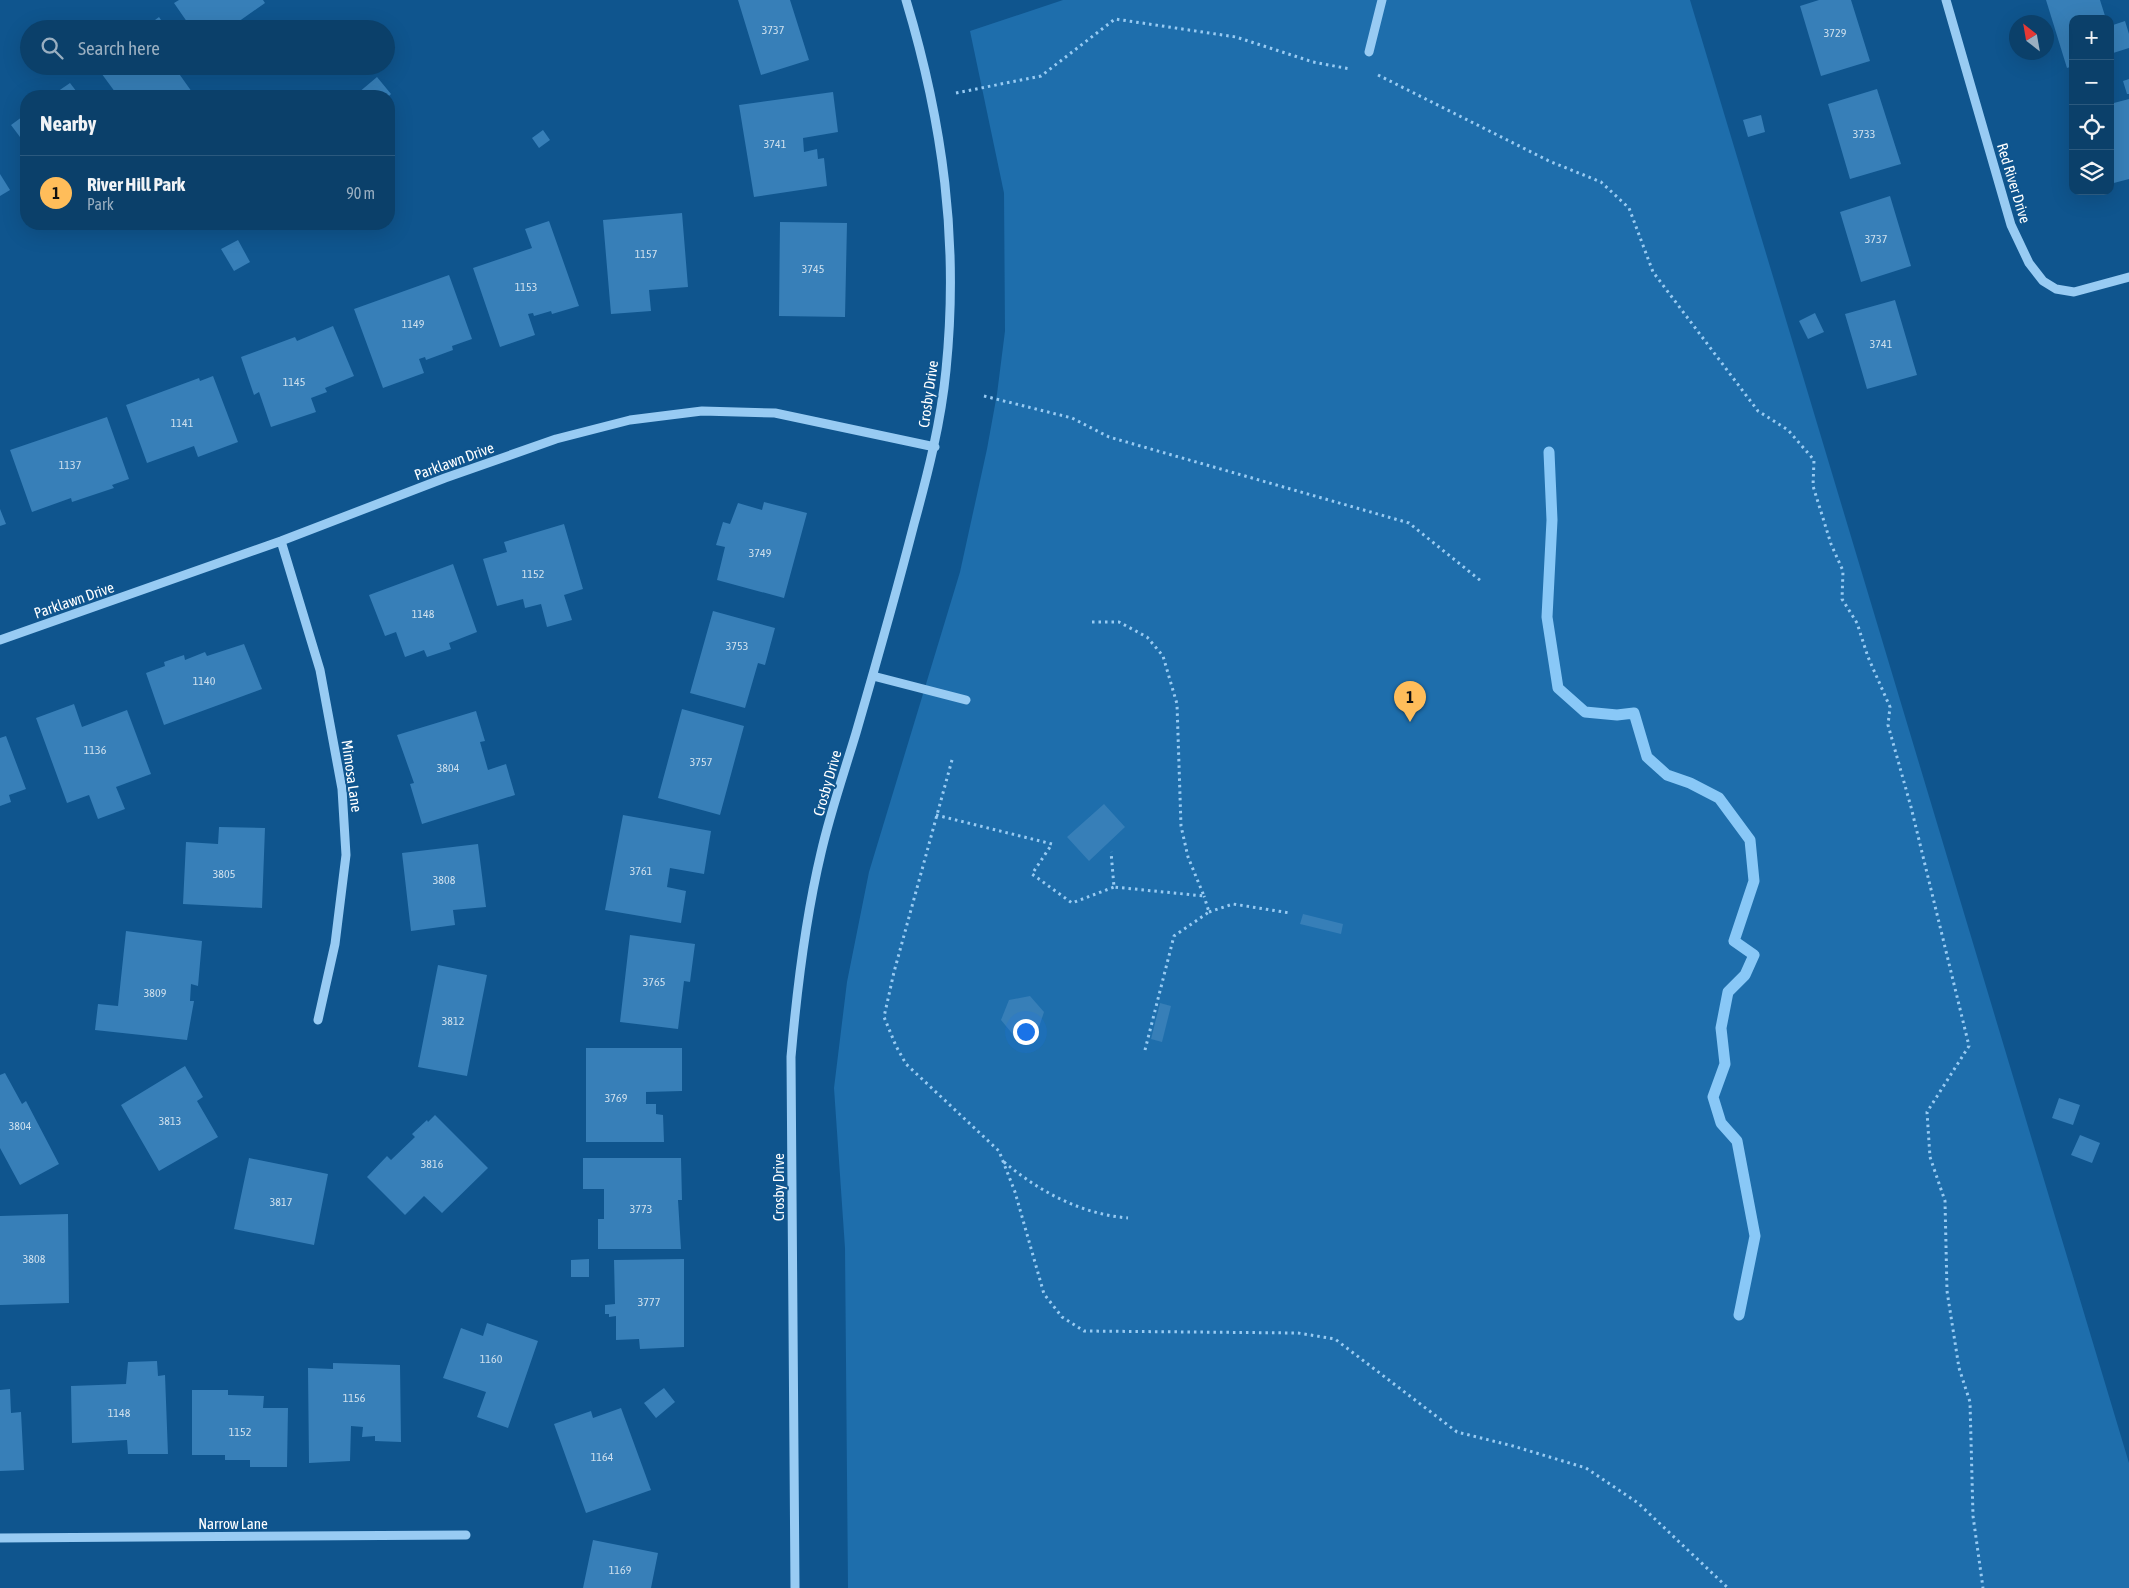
<!DOCTYPE html>
<html lang="en">
<head>
<meta charset="utf-8">
<style>
	body { margin:0; font-family:"Asap Condensed",sans-serif; background:#144770; color:#f1f3f6 }
	.controls { position:absolute; right:15px; top:15px; display:grid; overflow:hidden; border-radius:10px; box-shadow:0 5px 20px #0002 }
	.controls button { width:45px; height:45px; display:grid; place-items:center; padding:0; border:0; border-bottom:1px solid #2b597e; background:#0b406a; color:#f1f3f6; font:25px sans-serif }
	.compass { position:absolute; left:2009px; top:15px; width:45px; height:45px; border-radius:50%; background:#0b406a; box-shadow:0 5px 20px #0002; rotate:329deg }
	.you { position:absolute; left:1025px; top:1031px; width:18px; height:18px; margin:-12px; border:4px solid #fff; border-radius:50%; background:#1a73e8; box-shadow:0 0 0 8px #1a73e833 }
	.badge { display:grid; place-items:center; width:32px; height:32px; border-radius:50%; background:#ffbd5a; color:#111; font-size:16px; font-weight:700 }
	.pin { position:absolute; translate:-50% -41px; filter:drop-shadow(0 1px 2px #0008) }
	.pin::after { content:''; position:absolute; top:26px; width:18px; height:15px; background:inherit; clip-path:polygon(0 0,100% 0,50% 100%) }
	.list { margin:0; padding:0; list-style:none }
	h2 { display:flex; justify-content:space-between; align-items:center; height:65px; margin:0; padding:0 20px; font-size:21px }
	h2 small { font-size:16px; font-weight:400; color:#9aafc1 }
	.list li { display:grid; grid-template-columns:32px 1fr auto; gap:15px; align-items:center; box-sizing:border-box; height:75px; padding:0 20px; border-top:1px solid #2b597e }
	.list b { display:block; font-size:19px; white-space:nowrap }
	.list p { margin:0; font-size:16px; white-space:nowrap; color:#9aafc1 }
	.list em { font-size:16px; font-style:normal; color:#9aafc1 }
	.icon { flex:none; width:28px; height:28px; fill:none; stroke:currentColor; stroke-width:2; stroke-linecap:round; stroke-linejoin:round }
	.map { position:relative; flex:none; width:2129px; height:1588px; overflow:hidden }
	.search { position:absolute; background:#0b406a; box-shadow:0 5px 20px #0002; left:20px; top:20px; width:375px; height:55px; display:flex; align-items:center; gap:12px; box-sizing:border-box; padding:0 18px; border-radius:28px; color:#9aafc1; font-size:19px }
	.panel { position:absolute; background:#0b406a; box-shadow:0 5px 20px #0002; left:20px; top:90px; width:375px; height:140px; border-radius:20px }
	.map>svg:first-child { display:block }
	.green { fill:#1e6eac }
	.lines { fill:none; stroke-linecap:round; stroke-linejoin:round }
	.stream { stroke:#89c8f7; stroke-width:11 }
	.building { fill:#377fb8 }
	.path { stroke:#98cbf3; stroke-width:3; stroke-dasharray:2.5 4; stroke-linecap:butt }
	.minor { stroke:#98cbf3; stroke-width:9 }
	.labels { text-anchor:middle; dominant-baseline:central; stroke-width:4; stroke-linejoin:round; paint-order:stroke }
	.number-label { font-size:12px; fill:#cddfed }
	.street-label { font-size:15px; fill:#fff; stroke:#0f558e }
</style>
</head>
<body>
<div class="map">
<svg width="2129" height="1588" viewBox="0 0 2129 1588">
	<rect width="100%" height="100%" fill="#0f558e"/>
	<!-- green -->
	<path class="green" d="M1063,0H1690L2129,1463V1588H848L845,1248L834,1088L847,982L869,872L960,572L987,449L997,394L1005,331L1004,193L970,31Z"/>
	<g class="lines">
		<!-- stream -->
		<path class="stream" d="M1549,452L1552,520L1547,617L1558,688L1585,712L1617,715L1634,713L1647,757L1667,775L1690,783L1719,798L1750,840L1754,881L1734,941L1754,955L1745,975L1728,992L1721,1028L1725,1064L1713,1097L1721,1123L1737,1141L1755,1236L1739,1315"/>
	</g>
	<!-- building -->
	<path class="building" d="M179,0H263L265,3L228,29H192L174,3Z
		M738,0H790L809,60L761,75Z
		M1819,0H1851L1870,61L1821,76L1800,6Z
		M2046,0H2100L2106,19H2073V66L2067,68Z
		M159,17L167,29H143Z
		M2125,21L2129,34V48L2110,54V26Z
		M96,66H177L175,68L192,92L186,96H118Z
		M377,77L391,94L389,96H361L358,93Z
		M2129,79V94H2127L2123,81Z
		M70,83L80,96H51Z
		M1877,89L1901,164L1850,179L1828,104Z
		M833,92L838,132L803,138L804,152L817,149L818,159L824,158L827,186L754,197L739,105Z
		M2129,99V179L2110,184V104Z
		M26,114V145L11,125Z
		M1761,115L1765,132L1748,137L1743,120Z
		M543,130L550,140L539,148L532,138Z
		M0,174L10,190L0,196Z
		M1890,196L1911,266L1861,282L1840,212Z
		M682,213L688,287L649,290L651,311L611,314L603,220Z
		M549,221L579,306L552,314L551,311L534,316L533,313L528,314L535,335L500,347L473,268L532,248L525,229Z
		M780,222L847,223L845,317L779,316Z
		M238,240L250,262L234,271L221,249Z
		M449,275L472,339L452,346L453,350L426,360L425,357L419,359L424,373L383,388L354,309Z
		M1895,300L1917,375L1867,389L1845,314Z
		M1815,313L1824,332L1808,339L1799,321Z
		M333,326L354,376L325,388L327,392L311,398L316,412L271,427L259,392L254,395L241,357L295,337L297,341Z
		M213,376L238,442L198,457L194,446L147,463L126,405L199,378L200,381Z
		M107,417L129,479L112,485L114,488L72,502L71,498L32,512L10,450Z
		M764,502L807,513L784,598L717,580L725,547L716,545L723,522L730,524L738,503L762,510Z
		M0,509L6,524L0,526Z
		M564,524L583,589L564,595L572,620L547,627L541,604L525,608L523,599L497,606L483,559L507,552L504,542Z
		M453,564L477,632L449,643L451,649L427,657L424,650L405,657L396,632L385,636L369,595Z
		M713,611L775,628L765,665L758,663L745,708L690,693Z
		M244,644L262,689L164,725L146,673L165,666L164,662L184,655L185,660L205,652L207,656Z
		M74,704L82,727L127,710L151,774L116,787L125,809L98,819L89,795L67,803L36,718Z
		M682,709L744,726L720,815L658,798Z
		M476,711L485,741L480,742L488,770L506,764L515,795L422,824L410,784L414,783L397,735Z
		M6,736L26,789L9,795L11,802L0,806V738Z
		M1104,804L1125,827L1089,861L1067,837Z
		M623,815L711,831L704,874L670,868L667,887L686,891L681,923L605,910Z
		M219,827L265,828L262,908L183,904L186,842L218,844Z
		M478,844L486,907L453,910L455,925L411,931L402,853Z
		M1303,914L1343,924L1341,934L1300,924Z
		M126,931L202,941L198,986L191,984L190,1001H194L187,1040L95,1030L98,1004L118,1006Z
		M630,935L695,944L690,982L684,981L678,1029L620,1022Z
		M438,965L487,975L467,1076L418,1067Z
		M1030,996L1044,1012L1037,1033L1015,1037L1001,1020L1009,1000Z
		M1160,1003L1171,1006L1162,1042L1151,1039Z
		M586,1048H682V1091L646,1092V1104H656V1114L663,1115L664,1142H586Z
		M185,1066L203,1097L197,1101L218,1137L159,1171L121,1105Z
		M5,1073L22,1104L26,1101L59,1164L20,1185L0,1148V1075Z
		M2059,1098L2080,1105L2073,1125L2052,1118Z
		M435,1115L488,1168L442,1213L424,1196L405,1215L367,1177L387,1156L391,1160L415,1137L412,1134L427,1120L428,1122Z
		M2080,1135L2100,1143L2092,1163L2071,1155Z
		M249,1158L328,1174L314,1245L234,1229Z
		M583,1158H681L682,1200H678L681,1249H598V1219H604V1189H583Z
		M68,1214L69,1303L0,1305V1216Z
		M589,1259V1277H571V1260Z
		M684,1259V1347L640,1349L639,1339L616,1340V1316L609,1317V1314H605V1305L615,1304L614,1260Z
		M487,1323L538,1341L508,1428L477,1417L486,1392L443,1378L461,1328L483,1336Z
		M157,1361L158,1376L165,1375L168,1454H128L127,1440L72,1443L71,1386L126,1384L128,1362Z
		M333,1363L400,1365L401,1442L375,1441V1436L362,1437L363,1427L351,1426L350,1461L309,1463L308,1368L333,1369Z
		M664,1388L675,1402L656,1418L644,1403Z
		M10,1389L11,1413L21,1412L24,1470L0,1471V1390Z
		M192,1390H228V1395L264,1396L263,1408H288L287,1467H250V1460H225V1455H192Z
		M621,1408L651,1490L586,1513L554,1424L591,1411L593,1418Z
		M593,1540L658,1553L651,1588H583Z"/>
	<g class="lines">
		<!-- path -->
		<path class="path" d="M1378,75L1549,161L1601,182L1629,208L1653,272L1758,411L1788,430L1814,460L1813,486L1831,544L1843,571L1842,599L1857,623L1868,657L1890,707L1888,725L1911,807L1969,1046L1927,1112L1930,1157L1945,1201L1947,1291L1959,1368L1970,1402L1973,1516L1983,1588
			M956,93L1041,76L1115,19L1236,37L1313,62L1350,69
			M984,396L1072,418L1109,437L1409,523L1481,581
			M1092,622H1119L1147,637L1163,656L1177,704L1181,826L1188,857L1204,896L1114,887L1111,852
			M952,760L894,972L884,1017L896,1046L906,1064L999,1151L1015,1192L1044,1294L1062,1317L1084,1331L1298,1333L1335,1339L1457,1432L1513,1446L1586,1468L1638,1503L1728,1588
			M936,815L1052,844L1032,874L1072,903L1114,887
			M1209,912L1233,904L1290,913
			M1145,1050L1174,936L1209,912L1204,896
			M1004,1162C1040,1192 1081,1214 1128,1218"/>
		<!-- minor -->
		<path class="minor" d="M1946,0L2011,225L2029,263L2043,281L2056,289L2074,292L2129,277
			M1369,52L1382,0
			M281,541L320,670L342,789L346,855L335,944L318,1020
			M0,640L281,541L445,478L556,439L630,420L702,411L775,413L935,447
			M873,676L966,700
			M0,1538L466,1535
			M795,1588L791,1057C797,988 805,920 821,853C830,813 844,773 856,733C876,664 896,594 914,524C928,473 941,422 946,370C959,241 943,123 906,0"/>
	</g>
	<g class="labels">
		<!-- number labels -->
		<g class="number-label">
			<text x="773" y="30">3737</text>
			<text x="1835" y="33">3729</text>
			<text x="1864" y="134">3733</text>
			<text x="775" y="144">3741</text>
			<text x="1876" y="239">3737</text>
			<text x="646" y="254">1157</text>
			<text x="813" y="269">3745</text>
			<text x="526" y="287">1153</text>
			<text x="413" y="324">1149</text>
			<text x="1881" y="344">3741</text>
			<text x="294" y="382">1145</text>
			<text x="182" y="423">1141</text>
			<text x="70" y="465">1137</text>
			<text x="760" y="553">3749</text>
			<text x="533" y="574">1152</text>
			<text x="423" y="614">1148</text>
			<text x="737" y="646">3753</text>
			<text x="204" y="681">1140</text>
			<text x="95" y="750">1136</text>
			<text x="701" y="762">3757</text>
			<text x="448" y="768">3804</text>
			<text x="641" y="871">3761</text>
			<text x="224" y="874">3805</text>
			<text x="444" y="880">3808</text>
			<text x="654" y="982">3765</text>
			<text x="155" y="993">3809</text>
			<text x="453" y="1021">3812</text>
			<text x="616" y="1098">3769</text>
			<text x="170" y="1121">3813</text>
			<text x="20" y="1126">3804</text>
			<text x="432" y="1164">3816</text>
			<text x="281" y="1202">3817</text>
			<text x="641" y="1209">3773</text>
			<text x="34" y="1259">3808</text>
			<text x="649" y="1302">3777</text>
			<text x="491" y="1359">1160</text>
			<text x="354" y="1398">1156</text>
			<text x="119" y="1413">1148</text>
			<text x="240" y="1432">1152</text>
			<text x="602" y="1457">1164</text>
			<text x="620" y="1570">1169</text>
		</g>
		<!-- street labels -->
		<g class="street-label">
			<text transform="translate(2014 183) rotate(73)">Red River Drive</text>
			<text transform="translate(928 394) rotate(-82)">Crosby Drive</text>
			<text transform="translate(454 461) rotate(-20)">Parklawn Drive</text>
			<text transform="translate(74 600) rotate(-19)">Parklawn Drive</text>
			<text transform="translate(352 776) rotate(82)">Mimosa Lane</text>
			<text transform="translate(827 783) rotate(-74)">Crosby Drive</text>
			<text transform="translate(778 1187) rotate(-90)">Crosby Drive</text>
			<text x="233" y="1523">Narrow Lane</text>
		</g>
	</g>
</svg>
<div class="controls">
<button>+</button>
<button>−</button>
<button><svg class="icon" aria-label="locate" viewBox="0 0 24 24"><circle cx="12" cy="12" r="6"/><path d="M12 2v4M12 18v4M2 12h4M18 12h4"/></svg></button>
<button><svg class="icon" aria-label="layers" viewBox="0 0 24 24"><path d="M12 4l9 5-9 5-9-5zM3 14l9 5 9-5"/></svg></button>
</div>
<svg class="compass" viewBox="-18 -18 36 36"><path d="M0-13l5 13h-10z" fill="#e53935"/><path d="M0 13l5-13h-10z" fill="#9aafc1"/></svg>
<div class="you"></div>
<div class="pin badge" style="left:1410px;top:722px">1</div>
<div class="search"><svg class="icon" aria-label="search" viewBox="0 0 24 24"><circle cx="10" cy="10" r="6"/><path d="M15 15l6 6"/></svg>Search here</div>
<section class="panel">
<h2>Nearby<small></small></h2>
<ul class="list">
<li><span class="badge">1</span><div><b>River Hill Park</b><p>Park</p></div><em>90 m</em></li>
</ul>
</section>
</div>
</body>
</html>
